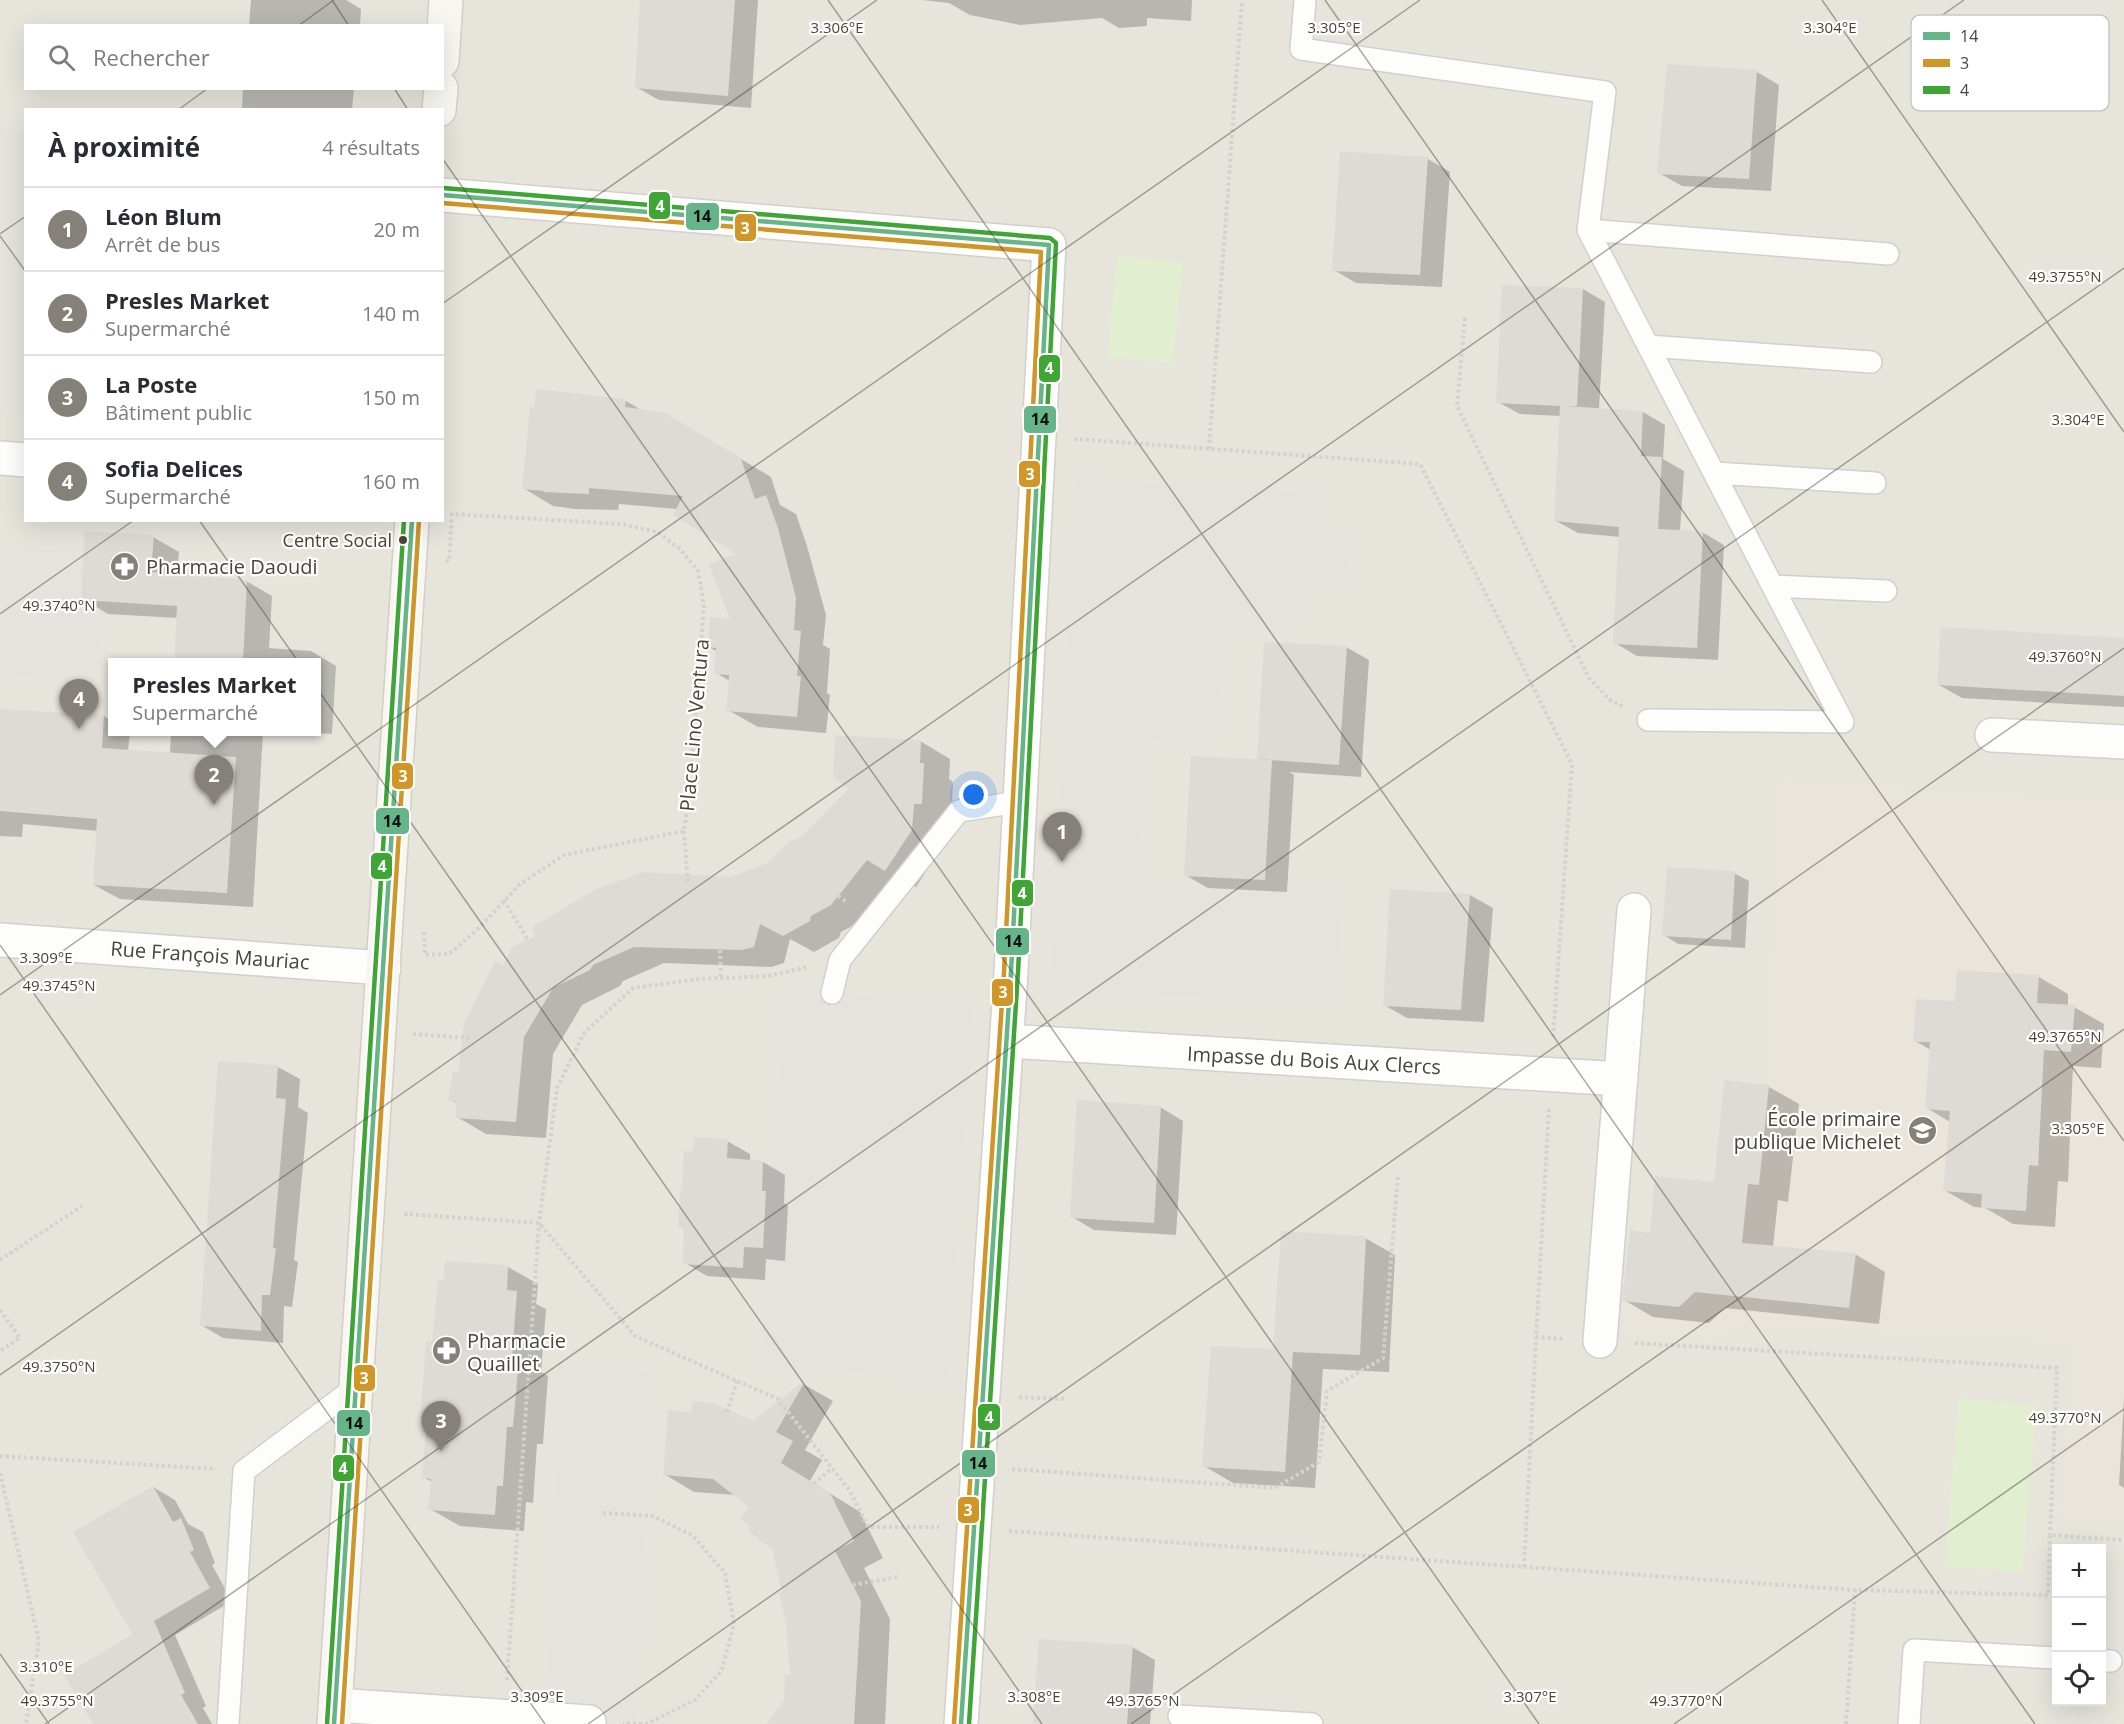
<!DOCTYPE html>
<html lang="fr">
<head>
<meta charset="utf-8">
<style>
	body { margin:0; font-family:"Open Sans",sans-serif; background:#f2f2f3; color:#2b2b33 }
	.controls { position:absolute; right:18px; bottom:18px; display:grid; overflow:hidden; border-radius:0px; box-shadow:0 6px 24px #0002 }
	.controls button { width:54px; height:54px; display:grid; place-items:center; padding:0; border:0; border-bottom:2px solid #e1e1e2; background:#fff; color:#2b2b33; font:30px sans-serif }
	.you { position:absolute; left:974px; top:795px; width:21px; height:21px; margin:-15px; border:4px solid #fff; border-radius:50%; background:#1a73e8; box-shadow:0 0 0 9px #1a73e833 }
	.badge { display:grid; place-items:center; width:39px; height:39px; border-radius:50%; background:#868178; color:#fff; font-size:20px; font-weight:700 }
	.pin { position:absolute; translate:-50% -50px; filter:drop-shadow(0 2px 3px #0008) }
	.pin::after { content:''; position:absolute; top:32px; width:21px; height:18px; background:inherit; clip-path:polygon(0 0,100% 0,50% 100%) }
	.popup { position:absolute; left:108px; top:658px; width:213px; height:78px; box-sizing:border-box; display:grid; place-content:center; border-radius:0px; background:#fff; filter:drop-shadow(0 2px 4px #0005); font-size:20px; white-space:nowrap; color:#7c7c81 }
	.popup b { font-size:22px; color:#2b2b33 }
	.popup::after { content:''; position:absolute; left:50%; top:100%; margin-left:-12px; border:12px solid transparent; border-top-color:#fff }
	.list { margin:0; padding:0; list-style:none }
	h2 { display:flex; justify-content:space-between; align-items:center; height:78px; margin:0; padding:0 24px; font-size:26px }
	h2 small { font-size:20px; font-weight:400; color:#7c7c81 }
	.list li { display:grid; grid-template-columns:39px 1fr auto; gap:18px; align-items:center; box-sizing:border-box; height:84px; padding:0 24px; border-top:2px solid #e1e1e2 }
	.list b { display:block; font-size:22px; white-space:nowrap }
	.list p { margin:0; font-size:20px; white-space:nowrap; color:#7c7c81 }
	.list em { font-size:20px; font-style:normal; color:#7c7c81 }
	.icon { flex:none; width:33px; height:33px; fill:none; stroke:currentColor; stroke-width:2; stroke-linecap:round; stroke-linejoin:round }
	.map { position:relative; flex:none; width:2124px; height:1724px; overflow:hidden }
	.search { position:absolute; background:#fff; box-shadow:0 6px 24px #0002; left:24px; top:24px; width:420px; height:66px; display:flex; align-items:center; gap:15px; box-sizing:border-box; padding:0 21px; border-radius:0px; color:#7c7c81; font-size:22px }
	.panel { position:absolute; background:#fff; box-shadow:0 6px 24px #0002; left:24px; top:108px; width:420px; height:414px; border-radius:0px }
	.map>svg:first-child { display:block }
	.residential { fill:#e7e4dc; fill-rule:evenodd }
	.education { fill:#eae5da }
	.green { fill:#e1eecf }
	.parking { fill:#e6e3df }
	.shadow { fill:#0003 }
	.building { fill:#dedbd6 }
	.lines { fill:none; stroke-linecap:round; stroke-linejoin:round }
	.lane-casing { stroke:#d2d0cb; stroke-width:24 }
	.street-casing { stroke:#d2d0cb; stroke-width:36 }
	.secondary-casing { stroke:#d3cfc5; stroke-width:36 }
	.path { stroke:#d3d2cc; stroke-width:4; stroke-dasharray:3 3; stroke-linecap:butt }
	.lane { stroke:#fdfdfc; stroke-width:21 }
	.street { stroke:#fdfdfc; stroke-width:33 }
	.secondary { stroke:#f7f6f1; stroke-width:33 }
	.bus-1-casing { stroke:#fff; stroke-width:9 }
	.bus-2-casing { stroke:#fff; stroke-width:9 }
	.bus-3-casing { stroke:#fff; stroke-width:9 }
	.bus-1 { stroke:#65b588; stroke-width:4.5 }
	.bus-2 { stroke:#d09627; stroke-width:4.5 }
	.bus-3 { stroke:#3fa535; stroke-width:4.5 }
	.ticks { fill:none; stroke:#4b4439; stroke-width:1.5; stroke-opacity:0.45 }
	.bus-dot { fill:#4b4439; stroke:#fff; stroke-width:2 }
	.labels { text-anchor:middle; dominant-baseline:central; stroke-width:4.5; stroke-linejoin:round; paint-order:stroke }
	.bus-label { font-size:18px; fill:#4b4439; stroke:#fff; text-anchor:end }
	.poi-label { font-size:20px; fill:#4b4439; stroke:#fff; text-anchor:start }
	.street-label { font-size:20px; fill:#4b4439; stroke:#fff }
	.key { fill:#fff; stroke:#c9c7c4; stroke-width:1.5 }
	.key-label { font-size:16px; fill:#4b4439 }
	.ticks-label { font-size:15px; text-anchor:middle; fill:#4b4439; stroke:#fff; stroke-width:4.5; stroke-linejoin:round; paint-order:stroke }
	.line-badge { stroke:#fff; stroke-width:2 }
	.badge-label { font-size:16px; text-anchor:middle; font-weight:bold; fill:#fff }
	.pale-badge-label { font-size:16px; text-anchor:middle; font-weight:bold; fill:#111 }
</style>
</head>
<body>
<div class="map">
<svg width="2124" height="1724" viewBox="0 0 2124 1724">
	<rect width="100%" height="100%" fill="#f4f2ee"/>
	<!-- residential -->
	<path class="residential" d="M0,0H2124V1724H0ZM26,26H442V88H26ZM26,110H442V520H26ZM112,662H316V732H112ZM2056,1548H2102V1702H2056Z"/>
	<!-- education -->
	<path class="education" d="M1783,783L2124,806V1517L2063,1513L2076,1339L1734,1321L1711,1337L1623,1329L1622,1301L1630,1230L1671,1235L1672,1226L1651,1224L1655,1176L1713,1182L1724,1080L1769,1085Z"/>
	<!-- green -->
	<path class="green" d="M1117,256L1183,262L1173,363L1107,357Z
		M1958,1399L2036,1405L2023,1572L1945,1566Z"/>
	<!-- parking -->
	<path class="parking" d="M0,126L25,127V412L0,410Z
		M1074,477L1322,492L1320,535L1353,537L1347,591H1313L1311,624L1247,629L1226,648L1217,745L1149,742L1138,886L1344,895L1339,1003L1048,994Z
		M0,542L83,554L107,602L98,683L0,676Z
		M783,989L975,1001L950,1382L760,1366Z
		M559,1366L654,1370L638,1724H543Z"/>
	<!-- shadow -->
	<path class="shadow" d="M251,0H346L361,9L360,26H249Z
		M642,0H758L751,108L659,100L636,87Z
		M922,0H1192L1191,21L1147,18V26L1119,28L1102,18L1020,25L970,15L949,3Z
		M1757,72L1779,85L1771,191L1682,186L1659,173Z
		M243,88H354L352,110H246L242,107Z
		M1428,159L1450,172L1442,287L1356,283L1334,270Z
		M1583,289L1605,302L1599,409L1643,412L1665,425L1663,459L1684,471L1680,531L1702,532L1724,545L1718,660L1637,656L1615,643L1620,537L1578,533L1556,521L1561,416L1520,414L1498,402Z
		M626,401L643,411L694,431L771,477L780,505L796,514L807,546L826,615L823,645L830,649L827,693L830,695L826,733L758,727L728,710L730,681L716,673L718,652L709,647L732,620L740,554L677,509L619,504L618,510L575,509L553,506L523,488Z
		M153,537L179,552L177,575L246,581L272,596L269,648L311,651L336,666L332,734L299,732H316V662H175L178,618L108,614L83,599Z
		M2124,640V707L1962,698L1939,685Z
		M1346,647L1369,660L1361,777L1289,772L1294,775L1287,892L1208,888L1185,875L1263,761L1258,758Z
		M0,711L104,716L112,721V732H130L128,751L170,754L171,732H263L253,907L120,899L94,885L98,831L23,824L22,837L0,836Z
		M920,741L950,759L949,779L953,782L951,820L942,847L916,887L897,877L861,921L841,932L839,938L814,952L790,939L784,963L771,967L664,963L623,981L620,986L582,1005L553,1054L546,1138L486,1134L457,1117L459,1104L450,1100L504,967L768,864Z
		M1734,873L1749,881L1745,948L1678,944L1664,935Z
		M1391,890L1470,895L1493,908L1484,1022L1407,1018L1384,1005Z
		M2039,977L2068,994V1006L2074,1007L2104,1024L2101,1068L2073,1066L2068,1182L2058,1181L2055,1227L2013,1224L1985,1208L1974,1207L1944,1190L1950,1122L1927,1108L1931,1050L1915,1041L1956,1003Z
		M278,1067L300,1079L298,1107L308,1113L294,1260L298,1262L292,1307L284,1306L283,1343L223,1338L201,1325Z
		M1726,1082L1769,1087L1799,1104L1788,1202L1778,1200L1773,1247L1855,1254L1885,1272L1879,1324L1725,1308L1709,1323L1653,1317L1624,1300L1651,1234L1715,1184Z
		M1160,1107L1183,1121L1176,1235L1094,1230L1072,1217Z
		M727,1141L750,1154V1161L763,1162L785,1175L784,1203L788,1206L785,1261L766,1259L765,1280L707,1276L685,1263L686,1230L680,1227L694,1153Z
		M1365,1238L1395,1255L1389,1372L1323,1369L1315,1488L1233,1483L1204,1466L1274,1351Z
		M446,1263L508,1267L538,1284L536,1304L546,1309L541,1372L548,1376L543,1444H537L533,1503L526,1502L524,1531L460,1526L430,1509L432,1482L423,1477L428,1421L422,1417L445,1283Z
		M803,1384L833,1401L805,1450L822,1460L810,1481L860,1512L883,1558L864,1568L890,1619L885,1724H768L785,1700L792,1676L784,1594L773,1548L753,1526L751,1507L736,1495L694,1492L664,1474L753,1423Z
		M2124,1397V1488L2119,1485Z
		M153,1487L175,1500L188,1524L203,1532L215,1563L212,1565L232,1601L175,1635L206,1706L203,1708L212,1724H95L135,1634L133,1633Z
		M1132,1647L1155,1660L1150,1724H1034Z"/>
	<!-- building -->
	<path class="building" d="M640,0H735L728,96L635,88Z
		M1667,64L1757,70L1749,179L1657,174Z
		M1340,151L1428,157L1420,275L1332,271Z
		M1502,285L1583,288L1577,406H1565L1643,411L1641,456L1662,457L1658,529L1703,531L1697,648L1613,644L1619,527L1554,521L1560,406L1496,403Z
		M536,389L626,399L625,407L664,412L741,459L755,499L766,495L778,528L796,598L794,630L801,631L797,676H801L797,717L726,711L729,675L714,674L716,648L708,647L710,617L730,619L709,564L736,554L673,515L683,496L589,488V494L543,492L544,491L522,489L530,407H534Z
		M84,531L154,535L151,572L247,580L243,663H174L177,606L81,600Z
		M1941,627L2124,638V696L1937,685Z
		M1264,642L1347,646L1339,765L1257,759Z
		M0,709L104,715L102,748L236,757L227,893L93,885L97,819L0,811Z
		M835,735L921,740L920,763H924L922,804H914L912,830L885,871L867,860L831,905L811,916L810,921L783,936L760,924L754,947L741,950L634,947L593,965L590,970L553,988L524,1037L516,1122L455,1118L457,1102L448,1100L453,1071L458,1072L464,1024L495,961L503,965L512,947L535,936L532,927L596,889L643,872L731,877L767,863L790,841L800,838L848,789L833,776Z
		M1191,756L1272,760L1265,880L1184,876Z
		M1667,867L1735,871L1731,940L1662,936Z
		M1390,889L1470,894L1461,1010L1383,1006Z
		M1957,970L2039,975L2037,1003L2075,1005L2071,1052L2044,1050L2038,1166L2029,1165L2026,1211L1981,1208L1982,1194L1943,1191L1950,1111L1925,1109L1930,1042H1913L1916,999L1955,1001Z
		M218,1061L278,1065L276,1098L286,1099L273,1248H276L270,1295H262L261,1331L200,1326Z
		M1724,1080L1769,1085L1759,1185L1748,1184L1742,1243L1856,1253L1849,1308L1695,1292L1679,1307L1622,1301L1630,1230L1650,1233L1655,1176L1714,1182Z
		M1077,1100L1161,1106L1154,1223L1070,1218Z
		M694,1137L728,1139L727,1158L763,1161L762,1191H766L763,1248L744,1247L743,1268L683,1264L684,1228H678L680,1191H682L684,1151H693Z
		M1281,1231L1366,1236L1360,1355L1293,1352L1285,1472L1202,1467L1211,1346L1273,1349Z
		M445,1261L508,1265L507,1290L517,1291L512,1357L519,1358L513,1427H507L503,1486H497L495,1515L428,1510L431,1479L422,1478L427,1419L420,1418L426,1341L432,1342L438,1281H443Z
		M803,1382L804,1383L776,1432L793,1441L781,1463L830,1493L854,1541L835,1551L861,1601L854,1724H766L784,1700L785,1674H790L786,1623L779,1593L782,1592L772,1549L748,1531L751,1527L740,1519L749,1507L713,1479L663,1475L668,1410L691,1412L692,1401L714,1403L753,1421Z
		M153,1486L173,1522L181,1518L194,1550L190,1552L210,1588L132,1634L73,1532Z
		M154,1621L185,1693L181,1695L198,1724H93L64,1675Z
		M1039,1639L1133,1645L1127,1724H1033Z"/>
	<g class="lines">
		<defs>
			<path id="lane" d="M1305,0L1301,49L1605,92L1588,230L1843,722L1648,720
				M1588,230L1888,254
				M1648,346L1871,362
				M1714,473L1875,483
				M1773,586L1886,591
				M832,993L840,960L959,811L1019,802
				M2102,1661H2111
				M1179,1716L1312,1724
				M228,1724L244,1471L356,1387
				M1909,1724L1914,1650L2056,1658"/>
			<path id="street" d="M442,195L1049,245L1011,972L961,1724
				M0,458L26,460
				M1992,735L2124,742
				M0,940L384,968
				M1007,1041L1621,1079
				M1600,1341L1634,910
				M336,1705L589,1722"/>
			<path id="secondary" d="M442,61L446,0
				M439,110L441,88
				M334,1724L412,520"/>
		</defs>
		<!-- lane casing -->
		<use href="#lane" class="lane-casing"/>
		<!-- street casing -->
		<use href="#street" class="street-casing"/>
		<!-- secondary casing -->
		<use href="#secondary" class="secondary-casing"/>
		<!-- path -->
		<path class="path" d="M1465,318L1457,406L1589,678L1610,700L1624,707
			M1074,439L1420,464L1572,764L1553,1039
			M1209,449L1242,0
			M684,831L688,883
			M838,896L848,903
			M504,900L527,939
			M424,932L425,955L449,954L477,930L520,884L564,855L684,831L689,796L704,605L698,571L680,549L657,532L621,524L452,514L449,561H443
			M720,950L721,978
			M413,1034L470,1038
			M1549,1109L1536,1337L1564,1339
			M406,1216V1214L539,1223L635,1336L778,1399L850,1491L868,1527H939
			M0,1260L82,1206
			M0,1310L20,1338L0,1351
			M1635,1343L2057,1368L2050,1535
			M1019,1397L1066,1399
			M727,1412L737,1381
			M0,1456L216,1469
			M1012,1469L1275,1488L1319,1462L1327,1391L1383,1358L1398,1174
			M0,1473L39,1641L26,1724
			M814,1484L832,1468
			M603,1513L653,1516L692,1535L725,1573L734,1624L722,1670L695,1700L646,1724L623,1723
			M1009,1531L1855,1590
			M1524,1567L1536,1337
			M853,1585L898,1577
			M507,1680L539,1223L557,1088L584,1033L633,988L699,979L768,976L808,967
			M1846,1724L1855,1590L2048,1595L2050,1535L2124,1540"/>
		<!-- lane -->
		<use href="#lane" class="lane"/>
		<!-- street -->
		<use href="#street" class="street"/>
		<!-- secondary -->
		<use href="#secondary" class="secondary"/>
		<defs>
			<path id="bus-1" d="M442,195L1049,245L1011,972L961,1724
				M334,1724L412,520"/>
			<path id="bus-2" d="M442,203L1041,252L1004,972L954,1724
				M342,1724L419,520"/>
			<path id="bus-3" d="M443,188L1050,238L1056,243L1018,972L969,1724
				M327,1724L404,520"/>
		</defs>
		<!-- bus-1 casing -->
		<use href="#bus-1" class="bus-1-casing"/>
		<!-- bus-2 casing -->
		<use href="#bus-2" class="bus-2-casing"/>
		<!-- bus-3 casing -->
		<use href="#bus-3" class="bus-3-casing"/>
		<!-- bus-1 -->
		<use href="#bus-1" class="bus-1"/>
		<!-- bus-2 -->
		<use href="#bus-2" class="bus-2"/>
		<!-- bus-3 -->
		<use href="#bus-3" class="bus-3"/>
	</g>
	<!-- ticks -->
	<path class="ticks" d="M332,0L349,26M828,0L2035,1724M1325,0L2124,1141M1822,0L2124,432M298,26L334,0M394,88L408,110M178,110L208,88M442,158L1539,1724M0,234L26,216M0,236L26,272M442,304L877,0M199,520L1042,1724M0,614L134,520M0,945L545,1724M0,995L1420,0M0,1375L1964,0M0,1654L49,1724M45,1724L2124,268M588,1724L2124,648M1131,1724L2124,1029M1674,1724L2124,1409"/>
	<!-- icons -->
	<defs>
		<symbol id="pharmacy-disc" viewBox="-11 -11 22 22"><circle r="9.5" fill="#868178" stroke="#fff"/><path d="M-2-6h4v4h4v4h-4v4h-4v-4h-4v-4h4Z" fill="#fff"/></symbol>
		<symbol id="school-disc" viewBox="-11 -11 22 22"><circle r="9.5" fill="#868178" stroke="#fff"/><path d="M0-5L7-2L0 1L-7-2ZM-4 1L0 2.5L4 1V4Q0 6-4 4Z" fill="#fff"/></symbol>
	</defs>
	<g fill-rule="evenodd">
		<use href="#pharmacy-disc" x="108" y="550" width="33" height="33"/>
		<use href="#school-disc" x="1906" y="1114" width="33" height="33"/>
		<use href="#pharmacy-disc" x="430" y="1334" width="33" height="33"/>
	</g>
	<!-- markers -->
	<circle class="bus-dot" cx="403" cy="540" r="5"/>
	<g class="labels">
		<!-- bus labels -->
		<g class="bus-label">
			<text x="392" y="540">Centre Social</text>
		</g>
		<!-- poi labels -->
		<g class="poi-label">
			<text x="146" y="566">Pharmacie Daoudi</text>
			<text x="1901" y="1118" text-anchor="end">École primaire<tspan x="1901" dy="23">publique Michelet</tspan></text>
			<text x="467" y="1340">Pharmacie<tspan x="467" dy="23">Quaillet</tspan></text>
		</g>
		<!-- street labels -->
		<g class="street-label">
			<text transform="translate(694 725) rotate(-85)">Place Lino Ventura</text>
			<text transform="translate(210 955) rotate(4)">Rue François Mauriac</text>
			<text transform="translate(1314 1060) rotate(3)">Impasse du Bois Aux Clercs</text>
		</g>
	</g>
	<!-- legend -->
	<rect x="1911" y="15" width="198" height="96" rx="9" class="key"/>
	<rect x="1923" y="32" width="27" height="8" fill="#65b588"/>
	<rect x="1923" y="59" width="27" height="8" fill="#d09627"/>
	<rect x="1923" y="86" width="27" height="8" fill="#3fa535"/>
	<g class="key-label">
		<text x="1960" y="42">14</text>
		<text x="1960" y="69">3</text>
		<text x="1960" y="96">4</text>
	</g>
	<g class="ticks-label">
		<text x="837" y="33">3.306°E</text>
		<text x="1334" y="33">3.305°E</text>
		<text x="1830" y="33">3.304°E</text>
		<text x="2065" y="282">49.3755°N</text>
		<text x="2078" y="425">3.304°E</text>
		<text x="59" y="611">49.3740°N</text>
		<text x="2065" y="662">49.3760°N</text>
		<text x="46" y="963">3.309°E</text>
		<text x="59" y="991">49.3745°N</text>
		<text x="2065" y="1042">49.3765°N</text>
		<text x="2078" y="1134">3.305°E</text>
		<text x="59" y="1372">49.3750°N</text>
		<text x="2065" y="1423">49.3770°N</text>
		<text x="46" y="1672">3.310°E</text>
		<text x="537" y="1702">3.309°E</text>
		<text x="1034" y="1702">3.308°E</text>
		<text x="1530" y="1702">3.307°E</text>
		<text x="57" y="1706">49.3755°N</text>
		<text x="1143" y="1706">49.3765°N</text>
		<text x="1686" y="1706">49.3770°N</text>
	</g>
	<g class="line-badge">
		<rect x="648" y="191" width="23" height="29" rx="6" fill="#3fa535"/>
		<rect x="685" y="202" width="35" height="29" rx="6" fill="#65b588"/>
		<rect x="734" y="213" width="23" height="29" rx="6" fill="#d09627"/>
		<rect x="1038" y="354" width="23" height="29" rx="6" fill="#3fa535"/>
		<rect x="1023" y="405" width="34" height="29" rx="6" fill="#65b588"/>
		<rect x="1018" y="460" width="23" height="28" rx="6" fill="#d09627"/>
		<rect x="391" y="762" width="23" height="28" rx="6" fill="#d09627"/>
		<rect x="375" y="807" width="35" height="28" rx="6" fill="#65b588"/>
		<rect x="370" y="852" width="23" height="28" rx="6" fill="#3fa535"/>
		<rect x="1011" y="879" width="23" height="28" rx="6" fill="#3fa535"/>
		<rect x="995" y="927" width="35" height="29" rx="6" fill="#65b588"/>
		<rect x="991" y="978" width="23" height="29" rx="6" fill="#d09627"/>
		<rect x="353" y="1364" width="23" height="28" rx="6" fill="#d09627"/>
		<rect x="977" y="1403" width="24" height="28" rx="6" fill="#3fa535"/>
		<rect x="336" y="1409" width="35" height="28" rx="6" fill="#65b588"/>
		<rect x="961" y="1449" width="35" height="29" rx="6" fill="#65b588"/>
		<rect x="332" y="1454" width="23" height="28" rx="6" fill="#3fa535"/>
		<rect x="957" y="1496" width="23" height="28" rx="6" fill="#d09627"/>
	</g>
	<g class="badge-label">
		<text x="660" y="212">4</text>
		<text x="745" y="234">3</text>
		<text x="1049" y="374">4</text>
		<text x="1030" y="480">3</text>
		<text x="403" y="782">3</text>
		<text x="382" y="872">4</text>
		<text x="1022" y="899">4</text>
		<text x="1003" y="998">3</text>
		<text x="364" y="1384">3</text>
		<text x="989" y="1423">4</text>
		<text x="343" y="1474">4</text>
		<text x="968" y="1516">3</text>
	</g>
	<g class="pale-badge-label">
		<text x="702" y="222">14</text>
		<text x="1040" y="425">14</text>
		<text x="392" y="827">14</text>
		<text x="1013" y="947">14</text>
		<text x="354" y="1429">14</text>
		<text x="978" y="1469">14</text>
	</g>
</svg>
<div class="controls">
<button>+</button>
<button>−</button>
<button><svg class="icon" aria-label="locate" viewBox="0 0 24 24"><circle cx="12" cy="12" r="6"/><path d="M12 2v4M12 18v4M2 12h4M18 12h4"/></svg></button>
</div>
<div class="you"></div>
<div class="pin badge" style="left:1062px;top:862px">1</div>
<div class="pin badge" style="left:214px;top:805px">2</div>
<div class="popup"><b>Presles Market</b>Supermarché</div>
<div class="pin badge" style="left:441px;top:1451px">3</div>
<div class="pin badge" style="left:79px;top:729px">4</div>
<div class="search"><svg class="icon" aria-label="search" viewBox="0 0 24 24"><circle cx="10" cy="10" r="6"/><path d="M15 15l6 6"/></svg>Rechercher</div>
<section class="panel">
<h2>À proximité<small>4 résultats</small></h2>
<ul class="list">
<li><span class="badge">1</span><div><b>Léon Blum</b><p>Arrêt de bus</p></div><em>20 m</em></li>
<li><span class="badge">2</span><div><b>Presles Market</b><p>Supermarché</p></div><em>140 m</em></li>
<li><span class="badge">3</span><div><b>La Poste</b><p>Bâtiment public</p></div><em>150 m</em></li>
<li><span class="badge">4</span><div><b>Sofia Delices</b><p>Supermarché</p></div><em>160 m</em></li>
</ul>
</section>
</div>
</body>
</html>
